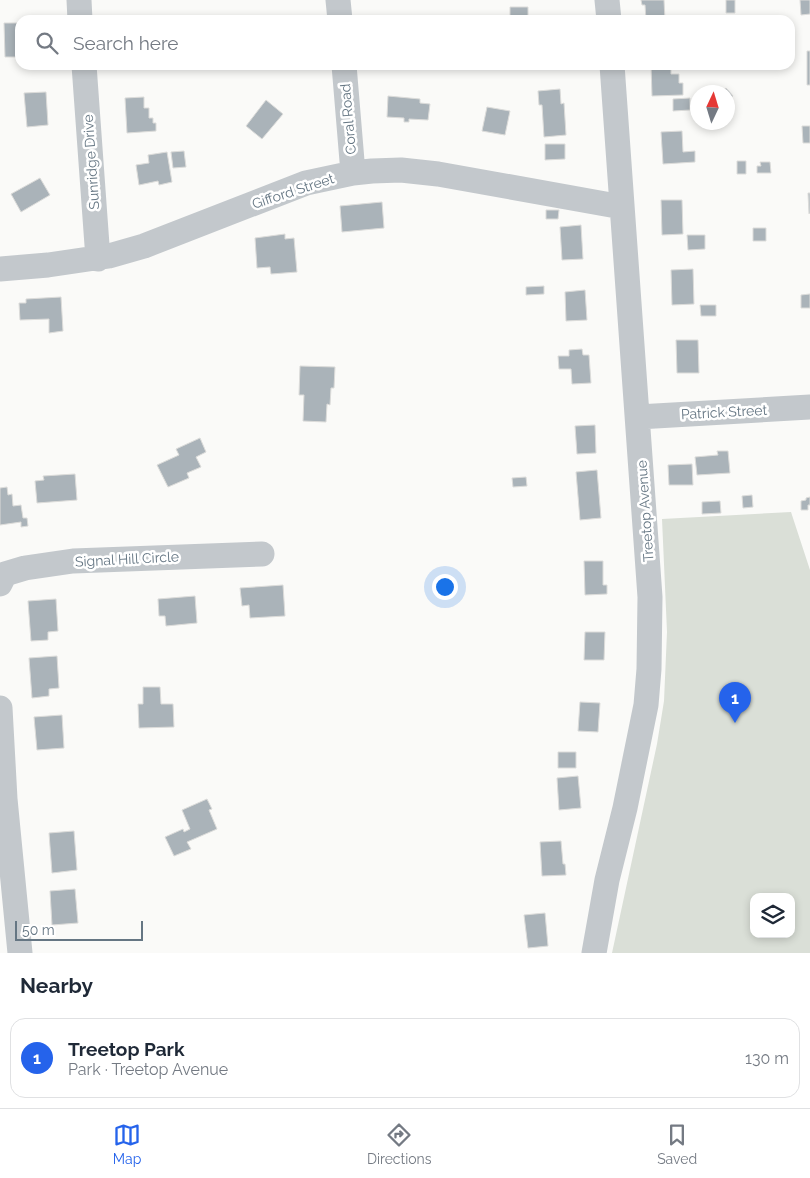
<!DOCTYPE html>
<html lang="en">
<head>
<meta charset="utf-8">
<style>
	body { margin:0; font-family:Raleway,sans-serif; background:#f2f2f3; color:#1f2937 }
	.controls { position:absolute; right:15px; bottom:15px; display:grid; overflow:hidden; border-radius:10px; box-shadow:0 2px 8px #0003 }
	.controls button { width:45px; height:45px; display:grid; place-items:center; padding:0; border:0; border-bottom:1px solid #e0e1e3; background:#fff; color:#1f2937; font:25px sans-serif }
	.compass { position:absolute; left:690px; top:85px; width:45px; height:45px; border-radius:50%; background:#fff; box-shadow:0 2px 8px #0003; rotate:4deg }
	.scale { position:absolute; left:15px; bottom:12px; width:128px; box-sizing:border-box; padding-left:5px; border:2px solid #657683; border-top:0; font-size:14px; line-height:18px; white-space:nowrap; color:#657683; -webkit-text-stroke:4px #fff; paint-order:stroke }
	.you { position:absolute; left:444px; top:586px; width:18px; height:18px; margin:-12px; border:4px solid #fff; border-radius:50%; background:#1a73e8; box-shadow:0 0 0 8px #1a73e833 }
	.badge { display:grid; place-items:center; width:32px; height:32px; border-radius:50%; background:#2563eb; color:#fff; font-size:16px; font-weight:700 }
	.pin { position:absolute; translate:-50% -41px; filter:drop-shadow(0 1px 2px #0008) }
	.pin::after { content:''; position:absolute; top:26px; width:18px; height:15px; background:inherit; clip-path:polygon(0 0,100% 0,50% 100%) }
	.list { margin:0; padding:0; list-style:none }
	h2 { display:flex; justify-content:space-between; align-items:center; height:65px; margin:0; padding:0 20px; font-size:21px }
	h2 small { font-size:16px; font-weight:400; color:#747a83 }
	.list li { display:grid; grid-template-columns:32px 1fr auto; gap:15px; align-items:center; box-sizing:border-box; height:80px; margin:0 10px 10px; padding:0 10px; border:1px solid #e0e1e3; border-radius:15px }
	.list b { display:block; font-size:19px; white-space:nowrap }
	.list p { margin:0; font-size:16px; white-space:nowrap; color:#747a83 }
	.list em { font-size:16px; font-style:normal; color:#747a83 }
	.icon { flex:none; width:28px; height:28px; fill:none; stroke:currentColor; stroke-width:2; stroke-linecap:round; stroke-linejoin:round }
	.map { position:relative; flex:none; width:810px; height:953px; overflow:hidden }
	.search { position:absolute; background:#fff; box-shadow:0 2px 8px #0003; left:15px; right:15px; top:15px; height:55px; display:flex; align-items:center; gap:12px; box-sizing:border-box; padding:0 18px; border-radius:15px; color:#747a83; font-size:19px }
	.sheet { height:155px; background:#fff }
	nav { display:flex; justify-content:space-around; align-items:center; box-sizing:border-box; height:70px; border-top:1px solid #e0e1e3; background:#fff; font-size:14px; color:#747a83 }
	nav a { display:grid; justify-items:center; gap:2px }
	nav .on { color:#2563eb }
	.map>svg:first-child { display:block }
	.green { fill:#dadfd7; fill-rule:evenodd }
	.building { fill:#aab3b9; stroke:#dcdcda }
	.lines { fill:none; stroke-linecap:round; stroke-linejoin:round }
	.minor { stroke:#c3c8cc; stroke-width:25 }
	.labels { text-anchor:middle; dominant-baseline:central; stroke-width:5; stroke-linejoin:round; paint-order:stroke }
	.street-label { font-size:14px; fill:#657683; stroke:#fff }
</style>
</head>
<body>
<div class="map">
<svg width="810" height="953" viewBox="0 0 810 953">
	<rect width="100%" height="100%" fill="#fafaf8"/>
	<!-- green -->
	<path class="green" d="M791,512L810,570V953H612L657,744L664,701L667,632L662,519ZM754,897H791V934H754Z"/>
	<!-- building -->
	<path class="building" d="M641,0H664L665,20H646L645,5H642Z
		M726,0H735V13H726Z
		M800,0H810V14L801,15Z
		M510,7H528V20H510Z
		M283,17V20H263V19Z
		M399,18V20H379V19Z
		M4,23H20V57H5Z
		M807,51H810V85H807Z
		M149,65H161V69H149Z
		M415,65H432V67H415Z
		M651,65H671V74H679V83H683V95L652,96Z
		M726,88L733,96L728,101V92H721Z
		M560,89L561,104L564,103L566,135L544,137L542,105H539L538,91Z
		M46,92L48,125L27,127L24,93Z
		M388,96L420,99V103L430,104L428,120L409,119V122H404V118L387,117Z
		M144,97V108H149V118H153V123H156V131L127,133L125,98Z
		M690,98V110L673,111V99Z
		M266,100L283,114L262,139L246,126Z
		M487,107L510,111L505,135L482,131Z
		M802,126H810V143H803Z
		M682,131L683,152L695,151V162L663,164L661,132Z
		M545,144H565V159L545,160Z
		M184,151L186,167L173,168L171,152Z
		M167,152L172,182L159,185L158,181L139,185L136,165L149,163L148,155Z
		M737,161H746V174H737Z
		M760,162H770L771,173H757V166H761Z
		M40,178L50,195L21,212L11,194Z
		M808,193H810V213L809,214Z
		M661,200H682L683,234L662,235Z
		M382,202L384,228L342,232L340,206Z
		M546,210H559L558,219H546Z
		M581,225L583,259L562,260L560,227Z
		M753,228H766V241H753Z
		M285,234V239L294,238L297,272L271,274L270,267L257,268L255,238Z
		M687,235H705V249L688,250Z
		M693,269L694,304L672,305L671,270Z
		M544,286V294L526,295V287Z
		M585,290L587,320L566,321L565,292Z
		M810,294V308H801V295Z
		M61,297L63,331L49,333V319L20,320L19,303H26V299Z
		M700,305H716V316H701Z
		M676,340H698L699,373H677Z
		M582,349L583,355H589L591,383L572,384L571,369H559L558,356H569V350Z
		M300,366L335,367L334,388H331L330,405L327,404L326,422L303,421L304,395H299Z
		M595,425L596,453L577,454L575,426Z
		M200,438L206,452L196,457L201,467L187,473L189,478L168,487L157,465L179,455L176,449Z
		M717,451H728L730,473L697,475L695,457L718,455Z
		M692,464L693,485H669L668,465Z
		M597,470L601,518L580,520L576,472Z
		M75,474L77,500L37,503L35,481L44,480L43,476Z
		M526,477L527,486L513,487L512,478Z
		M7,487L8,495L12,494L13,506L21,505L23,518H27L28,526L21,527V522L0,525V488Z
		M752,495L753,507L743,508L742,496Z
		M810,497V505H808V510H801V501L806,500V498Z
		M720,501L721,513L702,514V502Z
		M584,561H603V585H607V594L585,595Z
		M283,585L285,616L250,618L249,605L242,606L240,588Z
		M195,596L197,623L166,626L165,616H159L158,599Z
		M56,599L58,631L48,632V640L31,641L28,601Z
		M585,632H605L604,660H584Z
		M57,656L59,688L49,689V696L32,698L29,658Z
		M143,687H160L161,704H173L174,727L139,728L138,704H143Z
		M580,702L600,703L598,732L578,731Z
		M62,715L64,748L37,750L34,717Z
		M558,752H576V768H558Z
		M578,776L581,808L559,810L557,778Z
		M207,799L212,809L209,810L217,829L187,842L191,849L174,856L165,837L183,829L184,832L190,829L182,810Z
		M74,831L77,870L52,873L49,833Z
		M561,841L563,864H565L566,875L542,876L540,842Z
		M75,889L78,923L52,925L50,891Z
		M545,913L548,946L528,948L524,915Z"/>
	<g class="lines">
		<!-- minor -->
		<path class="minor" d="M79,0L80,20
			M338,0L340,20
			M607,0L609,20
			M84,65L98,259
			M344,65L353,173
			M0,269L48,265L109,256L144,246L306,183L353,173L372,171L401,170L438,174L622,207
			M638,417L810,407
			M0,584L5,574L25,568L73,561L262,554
			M0,708L5,799L20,953
			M594,953L607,880L625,808L646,705L649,669L650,597L612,65"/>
	</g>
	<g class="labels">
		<!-- street labels -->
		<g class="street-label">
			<text transform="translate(348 119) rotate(-95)">Coral Road</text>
			<text transform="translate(91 162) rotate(-94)">Sunridge Drive</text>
			<text transform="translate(293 191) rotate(-18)">Gifford Street</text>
			<text transform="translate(724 412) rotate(-3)">Patrick Street</text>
			<text transform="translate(645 511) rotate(-94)">Treetop Avenue</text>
			<text transform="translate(127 559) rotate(-3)">Signal Hill Circle</text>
		</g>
	</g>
</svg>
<div class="controls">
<button><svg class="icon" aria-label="layers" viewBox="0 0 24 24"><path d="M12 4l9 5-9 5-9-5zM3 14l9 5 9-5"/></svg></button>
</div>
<svg class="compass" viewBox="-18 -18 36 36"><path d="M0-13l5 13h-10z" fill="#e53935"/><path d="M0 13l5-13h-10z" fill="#747a83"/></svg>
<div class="scale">50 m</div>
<div class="you"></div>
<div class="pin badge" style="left:735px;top:723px">1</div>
<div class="search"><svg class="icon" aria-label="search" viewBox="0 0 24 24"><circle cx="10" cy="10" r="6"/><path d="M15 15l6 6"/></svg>Search here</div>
</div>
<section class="sheet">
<h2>Nearby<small></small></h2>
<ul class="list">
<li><span class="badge">1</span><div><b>Treetop Park</b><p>Park · Treetop Avenue</p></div><em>130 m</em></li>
</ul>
</section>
<nav>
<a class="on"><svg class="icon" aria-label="map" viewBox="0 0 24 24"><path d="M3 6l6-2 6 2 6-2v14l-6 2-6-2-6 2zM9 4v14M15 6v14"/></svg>Map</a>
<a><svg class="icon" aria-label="directions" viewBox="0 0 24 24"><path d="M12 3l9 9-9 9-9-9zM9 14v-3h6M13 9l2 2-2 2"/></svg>Directions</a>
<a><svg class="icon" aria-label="saved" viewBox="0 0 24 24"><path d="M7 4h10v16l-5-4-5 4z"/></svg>Saved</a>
</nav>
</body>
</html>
